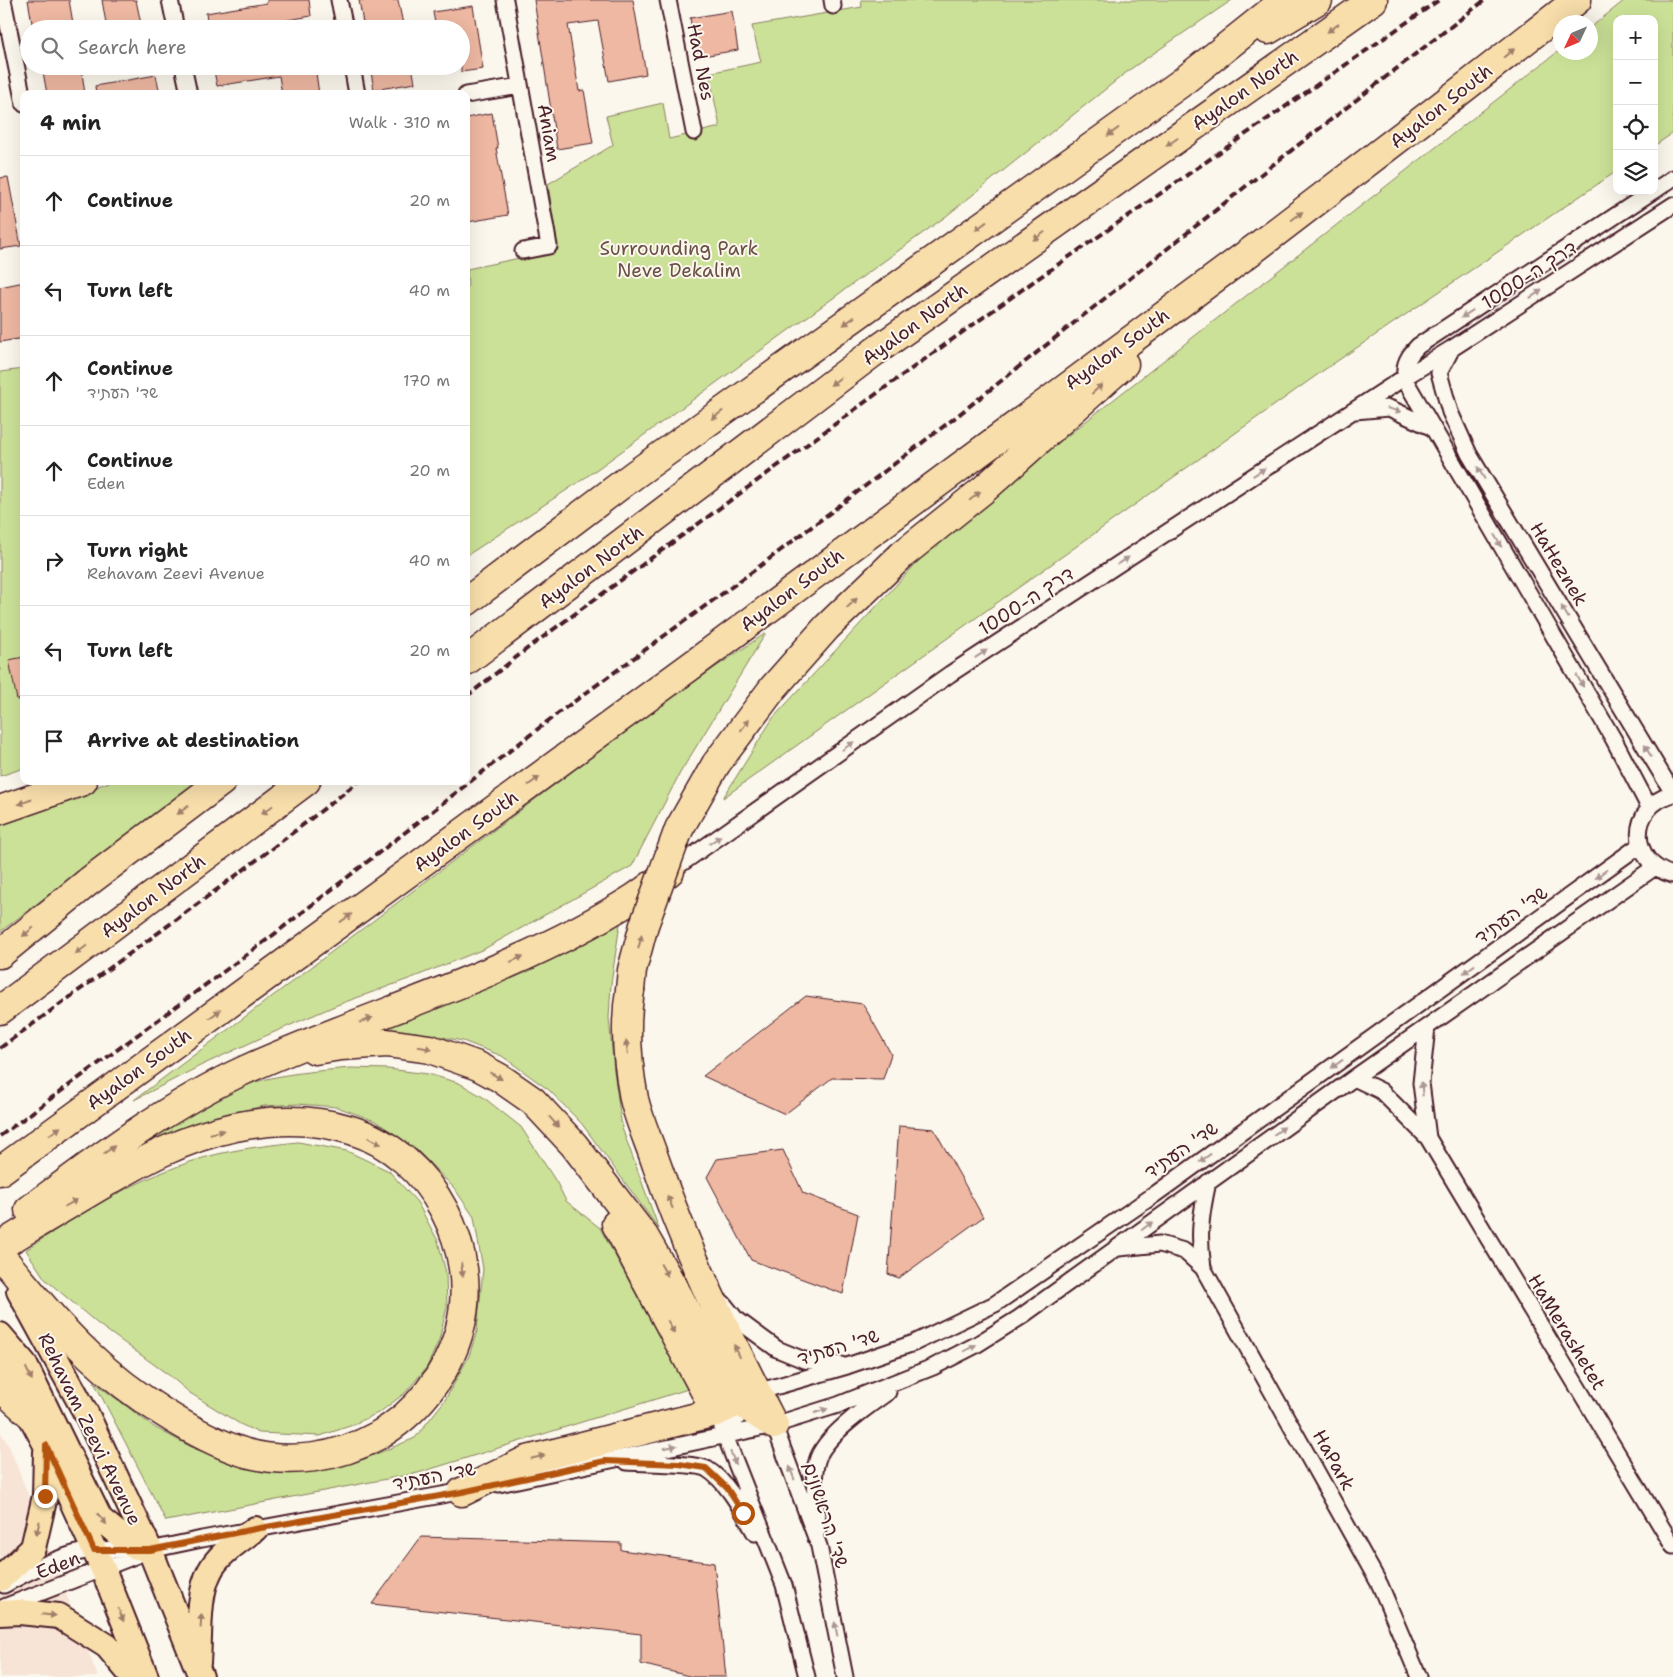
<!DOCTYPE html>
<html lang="en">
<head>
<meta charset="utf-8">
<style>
	body { margin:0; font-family:"Shantell Sans","Playpen Sans Hebrew",sans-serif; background:#f2f2f2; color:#222 }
	.controls { position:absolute; right:15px; top:15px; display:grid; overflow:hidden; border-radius:10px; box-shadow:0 5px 20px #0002 }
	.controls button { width:45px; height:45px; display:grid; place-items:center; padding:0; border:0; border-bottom:1px solid #e0e0e0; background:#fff; color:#222; font:25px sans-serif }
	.compass { position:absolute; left:1553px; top:15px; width:45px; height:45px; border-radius:50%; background:#fff; box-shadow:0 5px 20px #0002; rotate:226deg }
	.stop { position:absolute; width:15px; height:15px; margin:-11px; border:4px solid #b45309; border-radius:50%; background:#fff }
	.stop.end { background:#b45309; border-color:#fff; box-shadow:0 1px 5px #0008 }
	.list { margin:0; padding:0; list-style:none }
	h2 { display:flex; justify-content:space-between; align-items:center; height:65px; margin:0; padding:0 20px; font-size:21px }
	h2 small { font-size:16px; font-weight:400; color:#767676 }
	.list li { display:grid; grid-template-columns:32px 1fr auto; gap:15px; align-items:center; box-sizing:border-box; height:90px; padding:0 20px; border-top:1px solid #e0e0e0 }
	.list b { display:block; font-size:19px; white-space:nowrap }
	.list p { margin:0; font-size:16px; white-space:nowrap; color:#767676 }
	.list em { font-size:16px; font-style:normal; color:#767676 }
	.icon { flex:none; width:28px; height:28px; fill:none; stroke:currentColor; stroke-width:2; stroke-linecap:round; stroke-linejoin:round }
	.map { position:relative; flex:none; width:1673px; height:1677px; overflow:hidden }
	.search { position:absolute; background:#fff; box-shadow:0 5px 20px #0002; left:20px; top:20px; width:450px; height:55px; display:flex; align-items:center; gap:12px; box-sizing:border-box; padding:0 18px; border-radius:28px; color:#767676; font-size:19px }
	.panel { position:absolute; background:#fff; box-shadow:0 5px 20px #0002; left:20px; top:90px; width:450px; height:695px; border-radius:10px }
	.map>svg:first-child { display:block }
	.built { fill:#f7e4d6 }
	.green { fill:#cbe197; stroke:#8a8061 }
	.building { fill:#eeb8a2; stroke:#4a1f2b }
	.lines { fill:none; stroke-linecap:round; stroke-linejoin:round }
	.street-casing { stroke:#4a1f2b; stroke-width:19 }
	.primary-casing { stroke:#4a1f2b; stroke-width:28 }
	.highway-casing { stroke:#4a1f2b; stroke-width:31 }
	.street { stroke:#fbf7ec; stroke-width:15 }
	.primary { stroke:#f8deab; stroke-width:24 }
	.highway { stroke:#f8deab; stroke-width:28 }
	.rail { stroke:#4a1f2b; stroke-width:4; stroke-dasharray:8 4; stroke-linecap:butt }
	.highway-bridge-casing { stroke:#4a1f2b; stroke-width:31; stroke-linecap:butt }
	.highway-bridge { stroke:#f8deab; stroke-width:28 }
	.oneway { fill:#a17e6b }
	.oneway2 { fill:#ab9695 }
	.route { stroke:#b45309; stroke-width:6 }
	.labels { text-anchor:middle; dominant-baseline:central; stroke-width:4; stroke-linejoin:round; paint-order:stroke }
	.street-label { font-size:19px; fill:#4a1f2b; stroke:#fbf7ec }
	.park-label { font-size:19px; fill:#6a5046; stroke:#fbf7ec }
</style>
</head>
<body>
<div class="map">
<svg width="1673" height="1677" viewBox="0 0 1673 1677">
	<rect width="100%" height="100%" fill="#fbf7ec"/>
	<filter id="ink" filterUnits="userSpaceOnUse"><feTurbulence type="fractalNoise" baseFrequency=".02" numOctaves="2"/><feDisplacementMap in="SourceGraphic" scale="10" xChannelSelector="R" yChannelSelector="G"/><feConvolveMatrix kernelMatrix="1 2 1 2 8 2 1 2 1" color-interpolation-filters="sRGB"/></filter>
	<g filter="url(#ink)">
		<!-- built -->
		<path class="built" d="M0,1431L10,1448L98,1677H0Z"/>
		<!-- green -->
		<path class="green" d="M861,0H1232L1132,68L945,217L582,480L466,556V287L468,286L467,269L558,250L548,184L613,145L606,116L663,103L669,139L720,127L709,73L761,62L752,26L862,7Z
			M1625,0H1673V133L1654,146V19H1617V171L1324,370L723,798L773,718L947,530L1560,50V52H1590L1591,27Z
			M24,369V768L0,776V372Z
			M766,633L680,773L632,866L484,949L414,977L337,1005L263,1037L202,1065L134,1100L673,696Z
			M112,781H202L104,852L0,932V822Z
			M621,917L611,984L609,1018L614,1071L622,1128L659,1229L582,1124L549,1090L502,1056L463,1041L415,1032L359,1033Z
			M351,1068L388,1069L428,1074L459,1083L483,1097L521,1127L557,1183L566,1201L600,1228L688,1389L418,1473L166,1521L94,1382L154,1427L195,1449L253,1467L324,1469L364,1459L415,1438L445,1400L469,1356L477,1331L483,1269L474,1217L454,1188L416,1149L375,1121L337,1107L298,1104L264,1106L223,1115L175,1133L126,1156C165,1128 206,1099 252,1083C284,1073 318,1071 351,1068Z
			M298,1142L347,1151L389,1171L417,1202L438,1241L446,1273L447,1307L439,1340L427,1367L405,1393L380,1412L350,1426L320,1436L259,1433L240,1424L190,1393L170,1376L98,1324L45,1279L26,1250C77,1215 131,1182 190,1162C225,1150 262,1146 298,1142Z"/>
		<!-- building -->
		<path class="building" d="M28,0H69L74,29H33Z
			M102,0H136L142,29H107Z
			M267,0H309L311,16L248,27V29H208L206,13L267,3Z
			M359,0H398L404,29H364Z
			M534,0H633L646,74L609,81L598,21L568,25L579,91L584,90L593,143L557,149Z
			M473,6L483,69L461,72V29H436L433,12Z
			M732,11L738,50L697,57L690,18Z
			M42,66H81L85,94H47Z
			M213,66H315L319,94H282L279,76L217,86Z
			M370,66H412L415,83L374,90Z
			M156,75L160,94H96L95,86Z
			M492,113L498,148H496L508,215L468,222L466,214V118Z
			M8,177L21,246L0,249V178Z
			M24,282V338L0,342V287Z
			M24,657V699L17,700L9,660Z
			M806,996L863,1004L891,1054L883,1079L832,1078L785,1114L703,1076Z
			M899,1126L934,1129L983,1217L899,1278L888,1274Z
			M783,1150L803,1193L858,1214L843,1294L751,1260L707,1177L717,1159Z
			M421,1537L621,1543V1550L714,1563L726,1677H693L641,1664V1634L372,1604Z"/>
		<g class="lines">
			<defs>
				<path id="street" d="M3,0L24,104
					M170,0L176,29
					M339,0L345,29
					M505,0L549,246L523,251
					M668,0L694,132
					M832,0L833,6
					M183,66L189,94
					M352,66L357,94
					M466,95L520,86
					M1654,191L1673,178
					M1451,350L1439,373L1450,412L1469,454L1673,793
					M1355,411L1389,408L1433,428
					M1673,794C1628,806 1628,863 1673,875
					M1649,807L1614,740L1408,385C1401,369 1406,358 1418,346L1653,191
					M675,868L950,674L1405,377L1451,349L1673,205
					M1427,1027L1421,1083L1428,1138
					M1354,1078L1381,1091L1428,1138L1673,1546
					M1208,1182C1201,1214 1198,1234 1203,1268L1380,1585L1419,1677
					M1119,1248L1160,1244L1184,1251L1203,1268
					M723,1303L735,1318L777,1349L804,1360L841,1365
					M774,1425L819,1546L845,1677
					M722,1428L784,1585L807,1677
					M725,1437L745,1405L757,1392L847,1366L914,1343L995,1304L1154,1195L1640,845
					M627,1462C641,1463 698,1463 707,1469C728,1482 743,1512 755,1533
					M499,1484L774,1425L838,1405L933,1367L976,1345L1019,1318L1354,1078L1655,867
					M818,1530C817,1509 811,1480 817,1461C823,1437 868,1406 888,1392
					M4,1585C27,1572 69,1551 95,1550C109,1549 124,1550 139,1550
					M4,1607L150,1550L202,1539L469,1490"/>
				<path id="primary" d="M19,1291L87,1415L150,1550L201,1677
					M0,1335L24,1363L100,1519L133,1546L150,1550
					M0,1359L46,1445L103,1569L146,1677
					M0,1579L33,1548L45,1496L46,1452
					M0,1613L20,1612L59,1616L107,1646L133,1677
					M198,1663C200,1636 197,1595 210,1571C219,1553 240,1541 255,1529"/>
				<path id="highway" d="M1268,30L1318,0
					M466,602L634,475L1181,83L1285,0
					M466,661L874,352L1373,0
					M716,764L773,688L827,627L903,554L983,490L1124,364
					M0,810L83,781
					M0,954L88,882L222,781
					M630,990C624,1027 627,1062 634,1099C639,1120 649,1142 656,1163C687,1253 729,1338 772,1422
					M0,1010L306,781
					M315,1050L341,1046L387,1043L430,1049L478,1066L500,1078L533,1101L574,1145L644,1236L679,1297L721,1380L739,1401L774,1425
					M0,1171L695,663L1258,246L1437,109L1577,0
					M29,1210C99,1158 168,1105 247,1069C376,1011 514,974 634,898C647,890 658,880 670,871
					M616,1224L716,1412
					M0,1246C31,1227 63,1208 95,1189C140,1162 183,1138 235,1127C273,1119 313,1118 351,1130C432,1155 482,1251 459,1332C447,1375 416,1414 377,1436C338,1458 290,1465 246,1453C194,1437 129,1393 90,1356C57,1325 29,1290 0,1255
					M0,1387L30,1414
					M462,1492L527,1460L716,1412L739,1401L748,1388"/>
			</defs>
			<!-- street casing -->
			<use href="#street" class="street-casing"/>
			<!-- primary casing -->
			<use href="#primary" class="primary-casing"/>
			<!-- highway casing -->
			<use href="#highway" class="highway-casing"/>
			<!-- street -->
			<use href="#street" class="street"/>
			<!-- primary -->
			<use href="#primary" class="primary"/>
			<!-- highway -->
			<use href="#highway" class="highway"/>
			<!-- rail -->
			<path class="rail" d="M466,697L528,648L883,389L1030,284L1439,0
				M0,1048C120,960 242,874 359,781
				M0,1136L272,936L557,714L756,569L952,420L1270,167L1485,0"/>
			<defs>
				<path id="highway-bridge" d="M630,990L632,970L644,925L679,829L716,764"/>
			</defs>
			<!-- highway-bridge casing -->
			<use href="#highway-bridge" class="highway-bridge-casing"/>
			<!-- highway-bridge -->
			<use href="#highway-bridge" class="highway-bridge"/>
		</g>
		<!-- one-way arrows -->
		<defs><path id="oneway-solid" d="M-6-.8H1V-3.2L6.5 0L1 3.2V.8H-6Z" transform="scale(1.25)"/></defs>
		<g class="oneway">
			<use href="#oneway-solid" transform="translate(1333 28) rotate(145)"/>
			<use href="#oneway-solid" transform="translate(1509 53) rotate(-38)"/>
			<use href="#oneway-solid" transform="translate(1113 132) rotate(144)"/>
			<use href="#oneway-solid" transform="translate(1172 142) rotate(145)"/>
			<use href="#oneway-solid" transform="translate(1297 216) rotate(-37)"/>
			<use href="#oneway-solid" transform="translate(981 226) rotate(144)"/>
			<use href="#oneway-solid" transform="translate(1039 236) rotate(145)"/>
			<use href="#oneway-solid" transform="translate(849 321) rotate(144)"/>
			<use href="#oneway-solid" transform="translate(836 381) rotate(143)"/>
			<use href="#oneway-solid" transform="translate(1097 389) rotate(-42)"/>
			<use href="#oneway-solid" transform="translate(717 415) rotate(144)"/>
			<use href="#oneway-solid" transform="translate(975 496) rotate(-39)"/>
			<use href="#oneway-solid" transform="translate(852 603) rotate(-43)"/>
			<use href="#oneway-solid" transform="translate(745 725) rotate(-53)"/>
			<use href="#oneway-solid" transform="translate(534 781) rotate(-36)"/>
			<use href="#oneway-solid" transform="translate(25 802) rotate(161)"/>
			<use href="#oneway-solid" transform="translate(183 810) rotate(143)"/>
			<use href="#oneway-solid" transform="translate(267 810) rotate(143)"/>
			<use href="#oneway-solid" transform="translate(346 918) rotate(-36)"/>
			<use href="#oneway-solid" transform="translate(28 932) rotate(141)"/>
			<use href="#oneway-solid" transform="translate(640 942) rotate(-76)"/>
			<use href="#oneway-solid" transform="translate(81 950) rotate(143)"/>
			<use href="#oneway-solid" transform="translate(517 959) rotate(-25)"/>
			<use href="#oneway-solid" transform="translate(215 1014) rotate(-36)"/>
			<use href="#oneway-solid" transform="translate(366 1020) rotate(-20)"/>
			<use href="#oneway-solid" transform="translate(627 1047) rotate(-97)"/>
			<use href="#oneway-solid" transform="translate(425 1048) rotate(12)"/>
			<use href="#oneway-solid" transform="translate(496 1076) rotate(29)"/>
			<use href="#oneway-solid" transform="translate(554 1122) rotate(49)"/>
			<use href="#oneway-solid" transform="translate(55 1131) rotate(-36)"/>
			<use href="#oneway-solid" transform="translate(217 1132) rotate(-15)"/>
			<use href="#oneway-solid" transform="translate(375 1141) rotate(27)"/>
			<use href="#oneway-solid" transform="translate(109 1150) rotate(-35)"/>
			<use href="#oneway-solid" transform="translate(670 1202) rotate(-112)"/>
			<use href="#oneway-solid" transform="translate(71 1203) rotate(-30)"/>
			<use href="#oneway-solid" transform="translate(462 1270) rotate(84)"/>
			<use href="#oneway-solid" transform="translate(664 1270) rotate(60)"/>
			<use href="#oneway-solid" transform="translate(671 1327) rotate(62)"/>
			<use href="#oneway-solid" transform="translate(737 1351) rotate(-116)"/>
			<use href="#oneway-solid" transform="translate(29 1374) rotate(64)"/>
			<use href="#oneway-solid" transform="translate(538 1457) rotate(-14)"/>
			<use href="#oneway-solid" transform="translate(102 1519) rotate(50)"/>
			<use href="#oneway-solid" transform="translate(38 1528) rotate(103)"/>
			<use href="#oneway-solid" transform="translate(49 1615) rotate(6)"/>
			<use href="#oneway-solid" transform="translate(121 1615) rotate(68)"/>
			<use href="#oneway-solid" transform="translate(201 1621) rotate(-87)"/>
		</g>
		<g class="oneway2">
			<use href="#oneway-solid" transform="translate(1536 294) rotate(-33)"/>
			<use href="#oneway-solid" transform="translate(1467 314) rotate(147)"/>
			<use href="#oneway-solid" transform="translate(1394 410) rotate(16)"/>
			<use href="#oneway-solid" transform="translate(1259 472) rotate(-33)"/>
			<use href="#oneway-solid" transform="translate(1481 473) rotate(-121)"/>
			<use href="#oneway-solid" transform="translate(1498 541) rotate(60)"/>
			<use href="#oneway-solid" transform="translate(1123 561) rotate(-33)"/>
			<use href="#oneway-solid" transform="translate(1565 612) rotate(-121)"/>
			<use href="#oneway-solid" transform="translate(981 654) rotate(-33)"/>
			<use href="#oneway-solid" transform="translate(1580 681) rotate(60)"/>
			<use href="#oneway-solid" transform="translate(848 746) rotate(-35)"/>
			<use href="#oneway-solid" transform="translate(1648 751) rotate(-120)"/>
			<use href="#oneway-solid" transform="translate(715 840) rotate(-35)"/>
			<use href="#oneway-solid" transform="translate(1601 874) rotate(143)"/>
			<use href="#oneway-solid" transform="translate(1469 969) rotate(144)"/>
			<use href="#oneway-solid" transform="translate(1337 1064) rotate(144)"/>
			<use href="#oneway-solid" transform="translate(1422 1089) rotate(-96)"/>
			<use href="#oneway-solid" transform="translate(1279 1131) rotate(-36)"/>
			<use href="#oneway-solid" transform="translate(1205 1158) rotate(144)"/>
			<use href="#oneway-solid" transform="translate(1147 1226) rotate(-36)"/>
			<use href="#oneway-solid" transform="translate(970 1348) rotate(-28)"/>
			<use href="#oneway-solid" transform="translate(821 1411) rotate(-18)"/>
			<use href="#oneway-solid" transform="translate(670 1447) rotate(-12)"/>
			<use href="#oneway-solid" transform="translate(733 1458) rotate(68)"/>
			<use href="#oneway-solid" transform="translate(792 1473) rotate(-110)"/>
			<use href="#oneway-solid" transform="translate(836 1629) rotate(-101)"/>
		</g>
	</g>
	<g class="lines" filter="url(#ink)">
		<!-- route -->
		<path class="route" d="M45,1496L46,1445L94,1550H150L255,1529L462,1492L605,1461L679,1464L706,1468L727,1488L743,1513"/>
	</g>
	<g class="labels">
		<!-- street labels -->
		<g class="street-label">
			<text transform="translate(701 62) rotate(79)">Had Nes</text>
			<text transform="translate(1245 90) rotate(-35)">Ayalon North</text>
			<text transform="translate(1441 106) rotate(-38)">Ayalon South</text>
			<text transform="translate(549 133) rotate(80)">Aniam</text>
			<text transform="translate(1529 275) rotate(-33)">דרך ה-1000</text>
			<text transform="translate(915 324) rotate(-36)">Ayalon North</text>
			<text transform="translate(1117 349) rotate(-36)">Ayalon South</text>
			<text transform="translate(1559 564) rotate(59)">HaHeznek</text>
			<text transform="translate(591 567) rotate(-37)">Ayalon North</text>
			<text transform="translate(792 590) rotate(-37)">Ayalon South</text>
			<text transform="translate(1026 601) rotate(-33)">דרך ה-1000</text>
			<text transform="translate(466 831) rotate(-36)">Ayalon South</text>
			<text transform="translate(153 896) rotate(-37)">Ayalon North</text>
			<text transform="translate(1511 915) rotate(-36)">שד' העתיד</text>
			<text transform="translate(139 1069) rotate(-36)">Ayalon South</text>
			<text transform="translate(1181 1150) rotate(-35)">שד' העתיד</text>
			<text transform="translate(1567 1332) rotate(59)">HaMerashetet</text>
			<text transform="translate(838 1347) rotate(-17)">שד' העתיד</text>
			<text transform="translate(90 1429) rotate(64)">Rehavam Zeevi Avenue</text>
			<text transform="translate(1334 1460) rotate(61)">HaPark</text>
			<text transform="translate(434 1476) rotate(-11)">שד' העתיד</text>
			<text transform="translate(826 1515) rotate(72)">שד' הראשונים</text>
			<text transform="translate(58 1565) rotate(-21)">Eden</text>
		</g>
		<!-- park labels -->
		<g class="park-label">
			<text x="679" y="248">Surrounding Park<tspan x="679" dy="22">Neve Dekalim</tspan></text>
		</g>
	</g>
</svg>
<div class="controls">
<button>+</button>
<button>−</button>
<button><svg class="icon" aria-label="locate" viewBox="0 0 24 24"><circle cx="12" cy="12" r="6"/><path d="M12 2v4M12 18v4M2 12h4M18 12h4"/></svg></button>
<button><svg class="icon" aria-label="layers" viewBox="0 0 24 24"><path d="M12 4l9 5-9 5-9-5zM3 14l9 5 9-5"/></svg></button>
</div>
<svg class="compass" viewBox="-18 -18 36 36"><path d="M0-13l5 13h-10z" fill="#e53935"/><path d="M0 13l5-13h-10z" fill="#767676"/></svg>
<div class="stop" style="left:743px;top:1513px"></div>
<div class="stop end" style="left:45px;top:1496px"></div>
<div class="search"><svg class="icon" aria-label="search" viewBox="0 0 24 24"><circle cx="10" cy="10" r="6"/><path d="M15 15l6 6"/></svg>Search here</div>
<section class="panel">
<h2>4 min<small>Walk · 310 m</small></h2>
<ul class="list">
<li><svg class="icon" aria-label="ahead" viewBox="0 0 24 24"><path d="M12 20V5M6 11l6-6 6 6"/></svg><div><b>Continue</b></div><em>20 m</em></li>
<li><svg class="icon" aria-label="left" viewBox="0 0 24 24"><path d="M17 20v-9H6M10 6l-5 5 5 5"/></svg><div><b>Turn left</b></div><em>40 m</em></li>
<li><svg class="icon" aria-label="ahead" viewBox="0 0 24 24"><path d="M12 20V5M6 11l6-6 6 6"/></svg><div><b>Continue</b><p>שד' העתיד</p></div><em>170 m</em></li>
<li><svg class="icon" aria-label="ahead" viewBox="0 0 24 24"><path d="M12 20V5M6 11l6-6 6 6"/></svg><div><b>Continue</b><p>Eden</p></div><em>20 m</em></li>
<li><svg class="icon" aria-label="right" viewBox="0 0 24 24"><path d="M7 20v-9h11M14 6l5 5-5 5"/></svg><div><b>Turn right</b><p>Rehavam Zeevi Avenue</p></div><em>40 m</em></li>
<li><svg class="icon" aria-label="left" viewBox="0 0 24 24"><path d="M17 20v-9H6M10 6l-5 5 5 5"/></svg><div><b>Turn left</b></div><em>20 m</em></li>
<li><svg class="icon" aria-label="arrive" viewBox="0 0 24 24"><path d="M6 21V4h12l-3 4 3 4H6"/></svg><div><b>Arrive at destination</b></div></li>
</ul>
</section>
</div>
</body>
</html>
